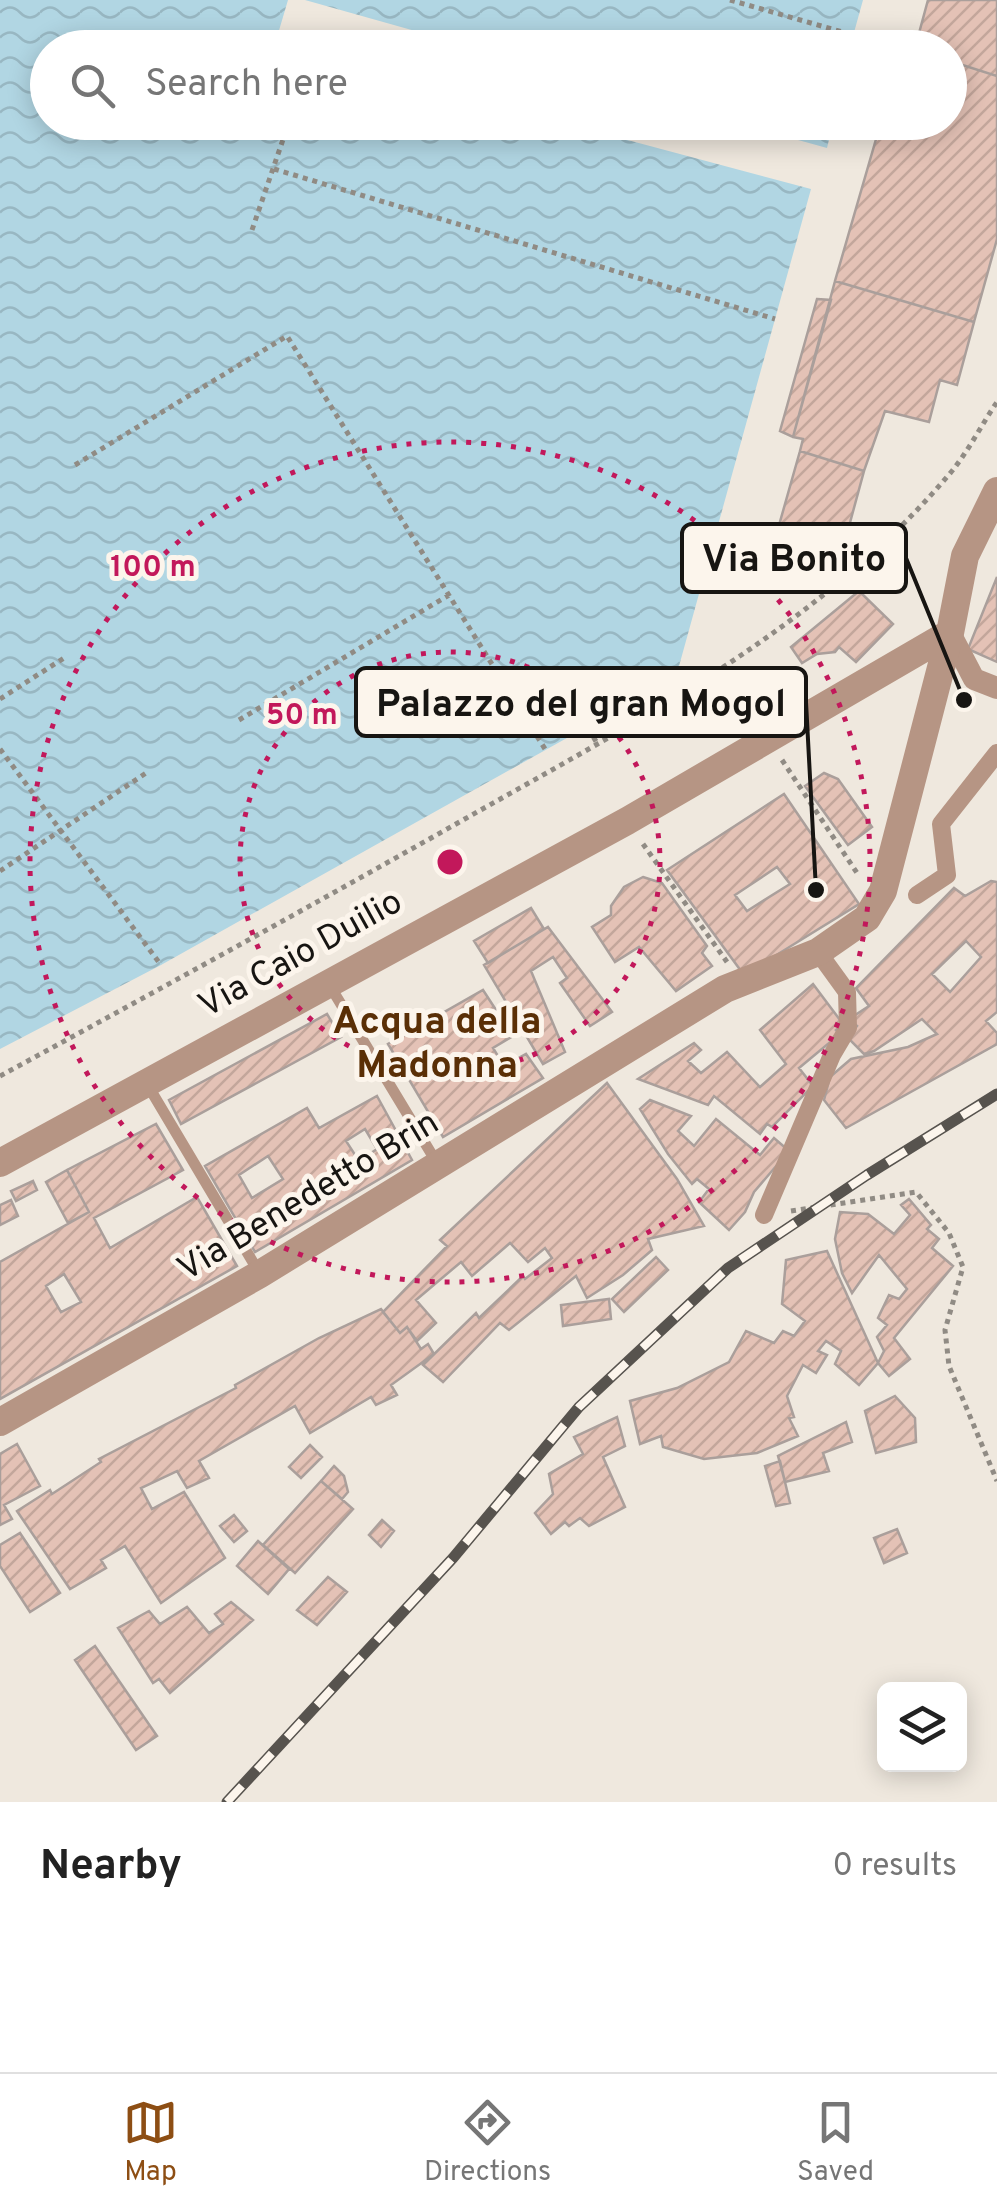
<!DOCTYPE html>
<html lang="en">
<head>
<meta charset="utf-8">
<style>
	body { margin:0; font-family:Overpass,sans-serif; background:#f6f6f6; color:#222 }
	.controls { position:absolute; right:30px; bottom:30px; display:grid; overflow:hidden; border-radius:15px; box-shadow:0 5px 25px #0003 }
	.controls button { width:90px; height:90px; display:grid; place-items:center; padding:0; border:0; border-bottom:2px solid #e0e0e0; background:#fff; color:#222; font:50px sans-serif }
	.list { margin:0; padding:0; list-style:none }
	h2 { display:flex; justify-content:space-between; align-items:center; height:130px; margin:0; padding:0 40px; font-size:42px }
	h2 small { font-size:32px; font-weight:400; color:#767676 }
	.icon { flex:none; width:55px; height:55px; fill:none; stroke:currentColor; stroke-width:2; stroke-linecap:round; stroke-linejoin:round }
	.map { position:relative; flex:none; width:997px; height:1802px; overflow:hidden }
	.search { position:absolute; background:#fff; box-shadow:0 5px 25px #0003; left:30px; right:30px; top:30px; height:110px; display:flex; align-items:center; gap:25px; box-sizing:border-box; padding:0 35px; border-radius:55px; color:#767676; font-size:38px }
	.sheet { height:270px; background:#fff }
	nav { display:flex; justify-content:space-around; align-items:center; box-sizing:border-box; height:140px; border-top:2px solid #e0e0e0; background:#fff; font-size:28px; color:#767676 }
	nav a { display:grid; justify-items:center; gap:5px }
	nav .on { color:#8d4e14 }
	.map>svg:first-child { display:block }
	.water { fill:url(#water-waves) }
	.building { fill:url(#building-hatch); stroke:#aa9f9b; stroke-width:2.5; fill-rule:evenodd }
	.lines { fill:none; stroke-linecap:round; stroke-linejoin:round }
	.path { stroke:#908b84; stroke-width:5; stroke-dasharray:5 5; stroke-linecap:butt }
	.service { stroke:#b69584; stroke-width:11 }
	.pedestrian { stroke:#b69584; stroke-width:18 }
	.minor { stroke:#b69584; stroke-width:22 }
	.tertiary { stroke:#b69584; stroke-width:28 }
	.rail-casing { stroke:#57534e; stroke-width:11 }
	.rail { stroke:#fcf5ec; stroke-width:8; stroke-dasharray:22; stroke-linecap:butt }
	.ring { fill:none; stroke:#c2185b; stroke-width:5; stroke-dasharray:5 10 }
	.labels { text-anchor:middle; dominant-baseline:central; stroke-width:10; stroke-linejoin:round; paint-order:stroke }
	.street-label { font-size:35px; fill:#171512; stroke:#fcf5ec }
	.neighbourhood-label { font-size:38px; font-weight:bold; fill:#5a2f06; stroke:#fcf5ec }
	.centre { fill:#c2185b; stroke:#fcf5ec; stroke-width:5 }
	.ring-label { font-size:30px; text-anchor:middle; font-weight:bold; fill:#c2185b; stroke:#fcf5ec; stroke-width:10; stroke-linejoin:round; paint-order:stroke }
	.leader { fill:none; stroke:#171512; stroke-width:4 }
	.callout-dot { fill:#171512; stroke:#fcf5ec; stroke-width:4 }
	.callout { fill:#fcf5ec; stroke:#171512; stroke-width:4 }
	.callout-label { font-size:38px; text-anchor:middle; font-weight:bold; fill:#171512 }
</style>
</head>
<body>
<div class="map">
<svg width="997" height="1802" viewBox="0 0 997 1802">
	<defs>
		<pattern id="water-waves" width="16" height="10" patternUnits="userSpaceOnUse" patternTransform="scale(2.5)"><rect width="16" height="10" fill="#b1d6e3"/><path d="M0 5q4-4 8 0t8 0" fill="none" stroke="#98b7c2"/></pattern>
		<pattern id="building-hatch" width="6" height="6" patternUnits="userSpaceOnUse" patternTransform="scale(2.5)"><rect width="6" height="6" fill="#e4c2b6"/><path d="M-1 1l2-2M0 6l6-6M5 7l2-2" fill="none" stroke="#c3a69b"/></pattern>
	</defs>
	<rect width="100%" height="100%" fill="#efe8de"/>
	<!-- water -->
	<path class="water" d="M0,0H288L275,44L287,47L48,48V122L564,123L811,189L676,677L161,965L0,1049Z
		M305,0H863L850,47H472Z
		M737,123H833L827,148Z"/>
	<!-- building -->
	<path class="building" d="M928,0H997V76L950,61V48H915Z
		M950,61L997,76V239L974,322L835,281L881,122H950Z
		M835,281L974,322L957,385L940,380L929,422L885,411L864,471L800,451L803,439L793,437Z
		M817,299L831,300L793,437L780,431Z
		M800,451L864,471L845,541L821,535L813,562L772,550Z
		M997,577V662L968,649Z
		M859,591L893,624L856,662L839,647L835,652L817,654L802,663L791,647Z
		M824,773L838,779L872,827L848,845L805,786Z
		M784,794L859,904L744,975L667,870ZM777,867L790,884L747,911L735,895Z
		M643,877L662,883L707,946L702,953L712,966L676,991L639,947L615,962L592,927L611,915V906L624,887Z
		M991,881L997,882V1012L986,1021L997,1033V1044L846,1128L824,1100L830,1077L851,1059L908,1047L937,1034L922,1019L874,1051L864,1054L848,1038L857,1026L849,1019L869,1006L856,988L954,888L965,896ZM966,941L981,957L950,992L932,974Z
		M531,908L544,929L488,963L474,941Z
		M548,927L612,1012L590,1026L560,983L567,978L553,957L531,971L565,1052L543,1064L484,965Z
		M813,984L843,1024L836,1030L840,1034L799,1068L813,1086L772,1127L767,1124L760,1134L714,1096L708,1105L638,1079L694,1043L701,1050L688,1061L701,1073L727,1052L760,1087L786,1064L760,1030Z
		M483,990L513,1036L493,1048L504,1066L526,1054L543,1078L443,1137L388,1044Z
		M327,1014L341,1037L181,1124L169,1100Z
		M607,1083L677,1179L704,1226L648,1239L652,1250L623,1275L587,1298L576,1276L509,1330L500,1323L443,1382L423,1365L476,1313L479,1318L523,1276L525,1279L552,1258L545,1248L528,1262L510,1243L472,1276L461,1262L416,1300L436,1323L417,1341L407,1327L400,1333L383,1312L447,1246L440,1240Z
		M377,1096L412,1160L255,1252L205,1166L307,1108L319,1128ZM365,1129L377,1149L359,1161L346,1141ZM268,1156L283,1179L252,1198L239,1175Z
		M650,1100L691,1116L678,1131L694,1146L716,1119L760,1155L774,1138L789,1151L754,1192L745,1212L729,1230L699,1202L709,1189L697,1179L692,1184L668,1154L640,1109Z
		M156,1124L183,1170L94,1218L110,1248L197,1197L237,1266L0,1399V1262L89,1212L67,1170ZM64,1274L81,1302L61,1312L46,1286Z
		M67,1170L89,1212L68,1223L46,1182Z
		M33,1181L37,1190L16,1201L11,1191Z
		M909,1199L931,1225L927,1229L939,1239L932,1248L953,1266L894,1338L910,1359L889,1376L878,1363L884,1351L877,1337L887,1325L878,1318L889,1295L899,1299L907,1289L879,1255L852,1293L842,1273L835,1239L840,1212L868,1214L894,1234L910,1215L901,1205Z
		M11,1200L18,1216L0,1225V1205Z
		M827,1251L878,1363L859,1385L835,1364L841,1351L826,1341L818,1351L827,1355L816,1373L803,1365L787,1396L794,1417L789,1418L798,1436L757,1453L704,1459L663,1447L661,1436L640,1444L630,1401L677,1388L729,1362L746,1331L774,1343L783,1331L794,1336L805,1321L782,1304L786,1260Z
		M656,1257L668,1270L624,1312L612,1299Z
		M609,1299L611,1319L563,1326L561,1305Z
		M381,1309L400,1333L407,1327L421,1349L428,1344L434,1354L391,1385L397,1395L376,1405L371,1397L310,1433L295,1406L199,1461L209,1478L187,1488L177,1471L141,1488L152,1509L184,1492L225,1558L161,1603L125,1546L101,1560L106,1568L70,1589L17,1511L50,1490L52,1494L101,1462L99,1459L236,1388L235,1385L319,1338Z
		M895,1396L915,1418L916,1442L876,1453L865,1411Z
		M617,1417L625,1446L603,1457L625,1507L589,1526L580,1518L569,1526L565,1522L551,1534L535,1513L553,1494L549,1474L583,1454L574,1437Z
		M846,1422L852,1442L823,1453L829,1471L785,1482L778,1456Z
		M17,1444L40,1486L4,1505L12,1519L0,1525V1454Z
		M310,1445L322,1457L301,1478L289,1467Z
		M780,1461L790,1503L776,1506L765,1466Z
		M334,1466L344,1476L348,1492L342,1499L321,1481Z
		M321,1481L353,1509L295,1573L263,1545Z
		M234,1515L247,1531L234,1542L220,1526Z
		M382,1520L394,1531L381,1547L369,1535Z
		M897,1529L907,1553L884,1563L874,1538Z
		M20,1533L60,1593L30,1612L0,1566V1545Z
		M258,1541L289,1569L268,1594L237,1566Z
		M328,1577L347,1592L317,1625L297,1610Z
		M231,1602L253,1620L170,1693L159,1679L153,1683L118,1628L149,1611L160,1624L187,1607L209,1633L223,1624L215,1614Z
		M95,1646L157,1736L136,1750L75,1660Z"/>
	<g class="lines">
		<!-- path -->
		<path class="path" d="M730,0L853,35
			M274,169L775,319
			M252,230L289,122
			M75,465L287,336L545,749
			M0,699L64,658
			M239,720L449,595
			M583,720L597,743
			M0,749L161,965
			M782,760L859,876
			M643,844L727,962
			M0,871L149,771
			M0,1076C155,992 309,907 463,820C636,722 822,626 952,471C969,450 982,424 997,402
			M791,1211L916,1192L949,1233L963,1267L945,1330L949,1366L997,1481"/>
		<!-- service -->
		<path class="service" d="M330,986L437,1163
			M147,1084L260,1274"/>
		<!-- pedestrian -->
		<path class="pedestrian" d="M917,895L947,875L941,824L997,753
			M764,1215L832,1055L848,1028L847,992L818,952"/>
		<!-- minor -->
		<path class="minor" d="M950,633L974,679L997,688"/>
		<!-- tertiary -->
		<path class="tertiary" d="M0,1163L627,821L950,633
			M0,1422L260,1274L725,989L818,952L867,918L883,891L950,633L965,556L997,491"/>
		<defs>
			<path id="rail" d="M227,1802L453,1558L579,1407L728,1268L867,1175L997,1094"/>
		</defs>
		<!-- rail casing -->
		<use href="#rail" class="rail-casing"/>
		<!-- rail -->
		<use href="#rail" class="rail"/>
	</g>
	<!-- distance rings -->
	<g class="ring">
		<circle cx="450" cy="862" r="210"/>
		<circle cx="450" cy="862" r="420"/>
	</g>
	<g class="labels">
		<!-- street labels -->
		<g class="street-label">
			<text transform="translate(301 955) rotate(-29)">Via Caio Duilio</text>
			<text transform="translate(309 1197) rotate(-31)">Via Benedetto Brin</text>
		</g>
		<!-- neighbourhood labels -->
		<g class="neighbourhood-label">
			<text x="437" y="1023">Acqua della<tspan x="437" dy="44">Madonna</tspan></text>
		</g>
	</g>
	<circle cx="450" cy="862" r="15" class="centre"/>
	<g class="ring-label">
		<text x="153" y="576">100 m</text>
		<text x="302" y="724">50 m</text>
	</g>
	<!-- callouts -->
	<path class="leader" d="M964 700L906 558M816 890L806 702"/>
	<g class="callout-dot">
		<circle cx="964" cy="700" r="10"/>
		<circle cx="816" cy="890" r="10"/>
	</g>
	<g class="callout">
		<rect x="682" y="524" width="224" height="68" rx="10"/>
		<rect x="356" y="668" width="450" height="68" rx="10"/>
	</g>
	<g class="callout-label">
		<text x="794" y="571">Via Bonito</text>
		<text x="581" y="716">Palazzo del gran Mogol</text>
	</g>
</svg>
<div class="controls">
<button><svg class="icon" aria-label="layers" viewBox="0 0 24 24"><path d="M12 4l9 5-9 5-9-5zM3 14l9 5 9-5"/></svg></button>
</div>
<div class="search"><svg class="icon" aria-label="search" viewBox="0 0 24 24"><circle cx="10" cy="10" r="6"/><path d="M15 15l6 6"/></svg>Search here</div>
</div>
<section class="sheet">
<h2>Nearby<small>0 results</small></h2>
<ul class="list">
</ul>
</section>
<nav>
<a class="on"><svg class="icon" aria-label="map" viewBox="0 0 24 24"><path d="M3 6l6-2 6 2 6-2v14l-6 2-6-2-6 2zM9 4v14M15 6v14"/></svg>Map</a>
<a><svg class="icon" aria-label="directions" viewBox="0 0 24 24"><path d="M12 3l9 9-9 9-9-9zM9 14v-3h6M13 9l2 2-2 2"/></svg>Directions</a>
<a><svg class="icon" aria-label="saved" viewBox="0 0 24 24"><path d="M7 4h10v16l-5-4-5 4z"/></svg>Saved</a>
</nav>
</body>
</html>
